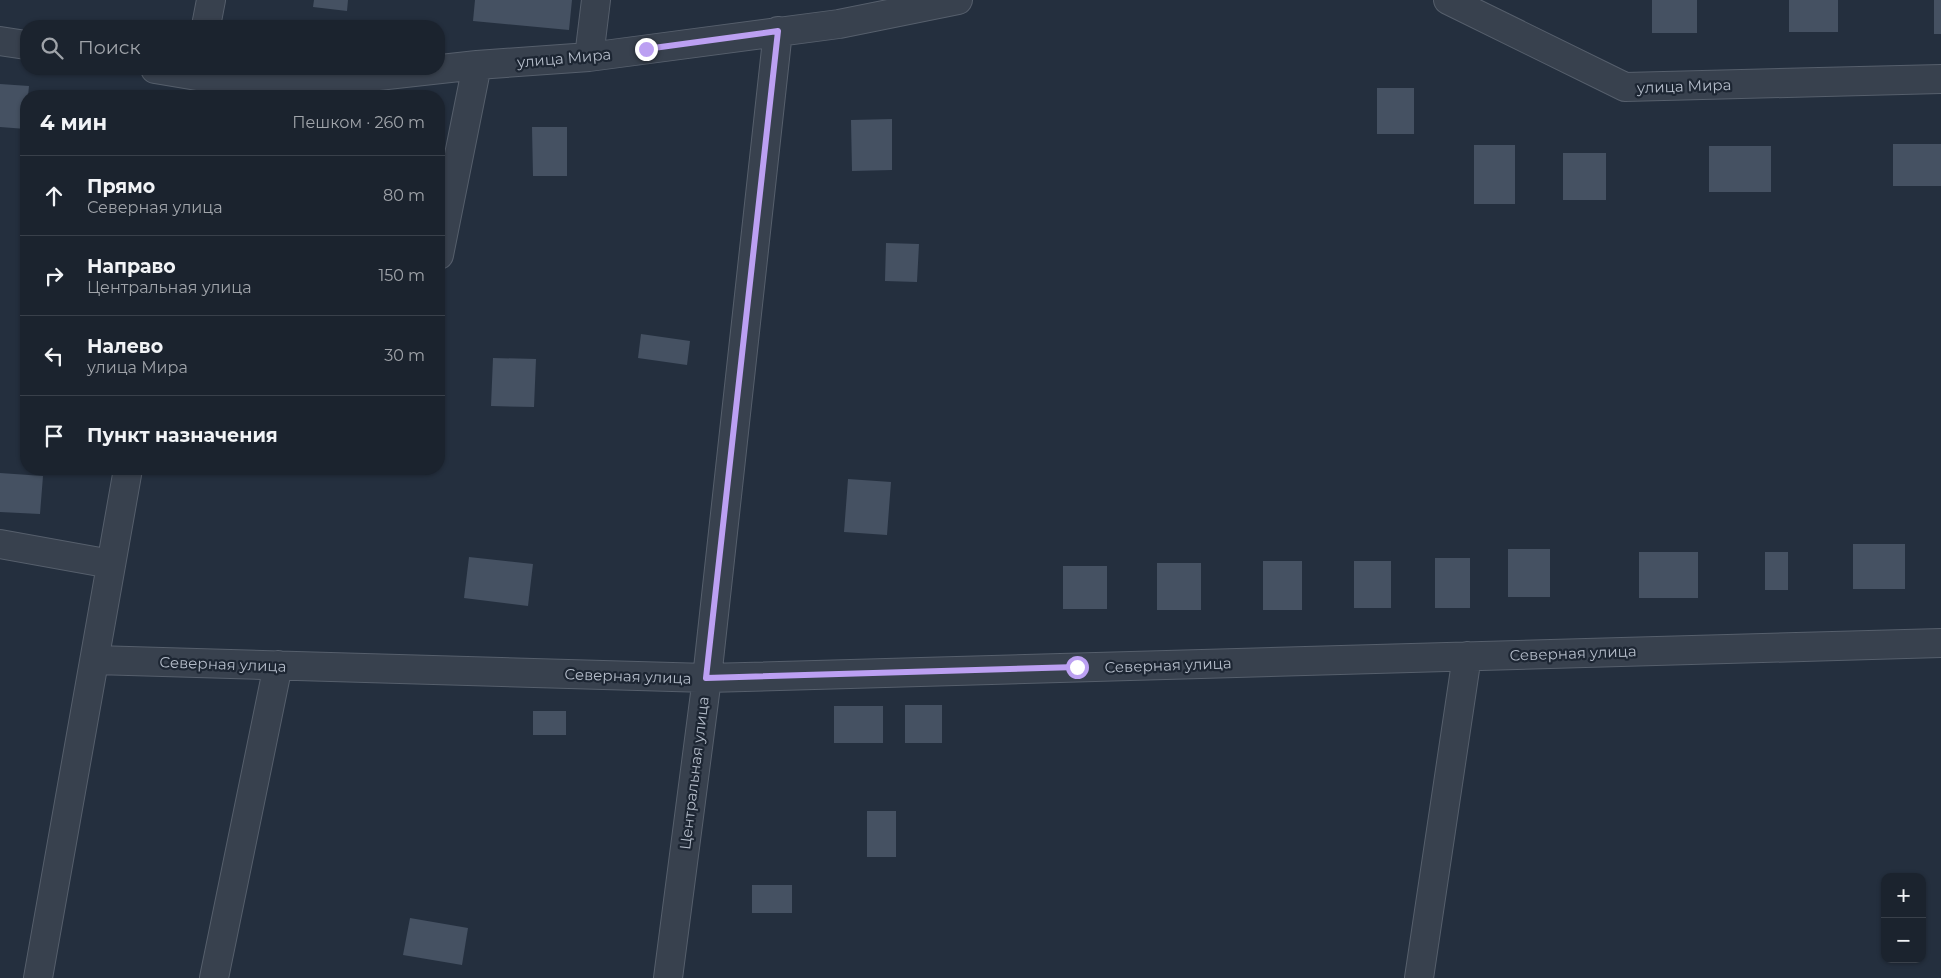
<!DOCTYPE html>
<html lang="ru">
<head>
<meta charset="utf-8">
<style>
	body { margin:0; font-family:Montserrat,sans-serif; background:#242b36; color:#f1f3f6 }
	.controls { position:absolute; right:15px; bottom:15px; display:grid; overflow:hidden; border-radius:10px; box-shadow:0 1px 4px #0004 }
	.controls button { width:45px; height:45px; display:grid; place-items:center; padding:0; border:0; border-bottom:1px solid #39404a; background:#1b232e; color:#f1f3f6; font:25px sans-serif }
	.stop { position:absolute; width:15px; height:15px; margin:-11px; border:4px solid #bca0f2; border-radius:50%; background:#fff }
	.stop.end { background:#bca0f2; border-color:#fff; box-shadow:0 1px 5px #0008 }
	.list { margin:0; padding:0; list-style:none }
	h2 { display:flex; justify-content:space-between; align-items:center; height:65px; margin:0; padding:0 20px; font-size:21px }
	h2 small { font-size:16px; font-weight:400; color:#a0a4aa }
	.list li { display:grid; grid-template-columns:32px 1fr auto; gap:15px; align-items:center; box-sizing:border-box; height:80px; padding:0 20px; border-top:1px solid #39404a }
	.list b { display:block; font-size:19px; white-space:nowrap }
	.list p { margin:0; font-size:16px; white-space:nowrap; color:#a0a4aa }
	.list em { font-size:16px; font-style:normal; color:#a0a4aa }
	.icon { flex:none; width:28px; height:28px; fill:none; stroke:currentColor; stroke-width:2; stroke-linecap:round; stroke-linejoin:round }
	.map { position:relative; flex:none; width:1941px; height:978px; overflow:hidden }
	.search { position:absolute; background:#1b232e; box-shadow:0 1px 4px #0004; left:20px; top:20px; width:425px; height:55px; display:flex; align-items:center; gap:12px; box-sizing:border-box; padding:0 18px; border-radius:20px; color:#a0a4aa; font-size:19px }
	.panel { position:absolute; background:#1b232e; box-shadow:0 1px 4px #0004; left:20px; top:90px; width:425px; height:385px; border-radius:20px }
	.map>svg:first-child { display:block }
	.building { fill:#455162 }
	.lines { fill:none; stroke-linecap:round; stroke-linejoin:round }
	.minor-casing { stroke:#565f6c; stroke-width:30 }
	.minor { stroke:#38414e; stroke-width:28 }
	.route { stroke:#bca0f2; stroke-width:6 }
	.labels { text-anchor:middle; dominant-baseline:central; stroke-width:4.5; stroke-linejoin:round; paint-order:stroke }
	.street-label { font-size:15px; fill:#b4bcc9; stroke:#1d2633 }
</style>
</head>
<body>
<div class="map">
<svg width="1941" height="978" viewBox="0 0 1941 978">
	<rect width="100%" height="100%" fill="#242f3e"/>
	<!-- building -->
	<path class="building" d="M314,0H348L347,11L313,7Z
		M475,0H572L569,30L473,21Z
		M1652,0H1697V33H1652Z
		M1789,0H1838V32H1789Z
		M1934,0H1941V34H1934Z
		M0,84L29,86L28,96H26V129L0,127Z
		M1377,88H1414V134H1377Z
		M892,119V170L852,171L851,120Z
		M532,127H567V176H533Z
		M1893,144H1941V186H1893Z
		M1474,145H1515V204H1474Z
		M1709,146H1771V192H1709Z
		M1563,153H1606V200H1563Z
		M886,243L919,244L917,282L885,281Z
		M641,334L690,341L687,365L638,358Z
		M493,358L536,359L534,407L491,406Z
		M0,473L43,476L40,514L0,512Z
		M848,479L891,482L887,535L844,532Z
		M1853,544H1905V589H1853Z
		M1508,549H1550V597H1508Z
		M1639,552H1698V598H1639Z
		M1765,552H1788V590H1765Z
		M469,557L533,564L528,606L464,598Z
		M1435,558H1470V608H1435Z
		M1263,561H1302V610H1263Z
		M1354,561H1391V608H1354Z
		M1157,563H1201V610H1157Z
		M1063,566H1107V609H1063Z
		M905,705H942V743H905Z
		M834,706H883V743H834Z
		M533,711H566V735H533Z
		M867,811H896V857H867Z
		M752,885H792V913H752Z
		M410,918L468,928L462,965L403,955Z"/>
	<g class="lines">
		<defs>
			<path id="minor" d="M1448,0L1625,87L1941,79
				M206,26L211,0
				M0,41L26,45
				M589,57L596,0
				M155,69L197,76L324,82L477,65L589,57L839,24L958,0
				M439,255L477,65
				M0,544L111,564
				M95,660L707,678L1941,643
				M38,978L128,469
				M214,978L278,665
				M668,978L707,678L778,31
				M1419,978L1467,656"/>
		</defs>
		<!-- minor casing -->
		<use href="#minor" class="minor-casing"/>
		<!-- minor -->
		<use href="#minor" class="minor"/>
	</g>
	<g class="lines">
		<!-- route -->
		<path class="route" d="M646,49L778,31L706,678L1077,667"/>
	</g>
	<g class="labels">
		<!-- street labels -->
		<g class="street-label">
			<text transform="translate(564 58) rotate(-5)">улица Мира</text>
			<text transform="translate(1684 86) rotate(-2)">улица Мира</text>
			<text transform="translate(1573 653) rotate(-2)">Северная улица</text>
			<text transform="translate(223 664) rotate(2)">Северная улица</text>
			<text transform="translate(1168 665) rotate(-2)">Северная улица</text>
			<text transform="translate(628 676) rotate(2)">Северная улица</text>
			<text transform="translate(694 773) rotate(-83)">Центральная улица</text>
		</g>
	</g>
</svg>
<div class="controls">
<button>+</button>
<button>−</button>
</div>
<div class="stop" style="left:1077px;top:667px"></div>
<div class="stop end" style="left:646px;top:49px"></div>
<div class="search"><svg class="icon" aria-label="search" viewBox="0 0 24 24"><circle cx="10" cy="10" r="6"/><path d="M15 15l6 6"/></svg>Поиск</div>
<section class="panel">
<h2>4 мин<small>Пешком · 260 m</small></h2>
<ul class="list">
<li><svg class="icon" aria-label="ahead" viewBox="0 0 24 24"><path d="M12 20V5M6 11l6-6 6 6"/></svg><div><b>Прямо</b><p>Северная улица</p></div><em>80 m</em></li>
<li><svg class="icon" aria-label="right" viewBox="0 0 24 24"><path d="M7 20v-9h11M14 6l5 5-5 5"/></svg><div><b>Направо</b><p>Центральная улица</p></div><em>150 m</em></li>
<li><svg class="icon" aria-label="left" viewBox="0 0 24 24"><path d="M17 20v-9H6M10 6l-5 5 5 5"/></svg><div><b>Налево</b><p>улица Мира</p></div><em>30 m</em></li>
<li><svg class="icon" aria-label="arrive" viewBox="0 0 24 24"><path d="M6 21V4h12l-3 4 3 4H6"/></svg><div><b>Пункт назначения</b></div></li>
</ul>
</section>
</div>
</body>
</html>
